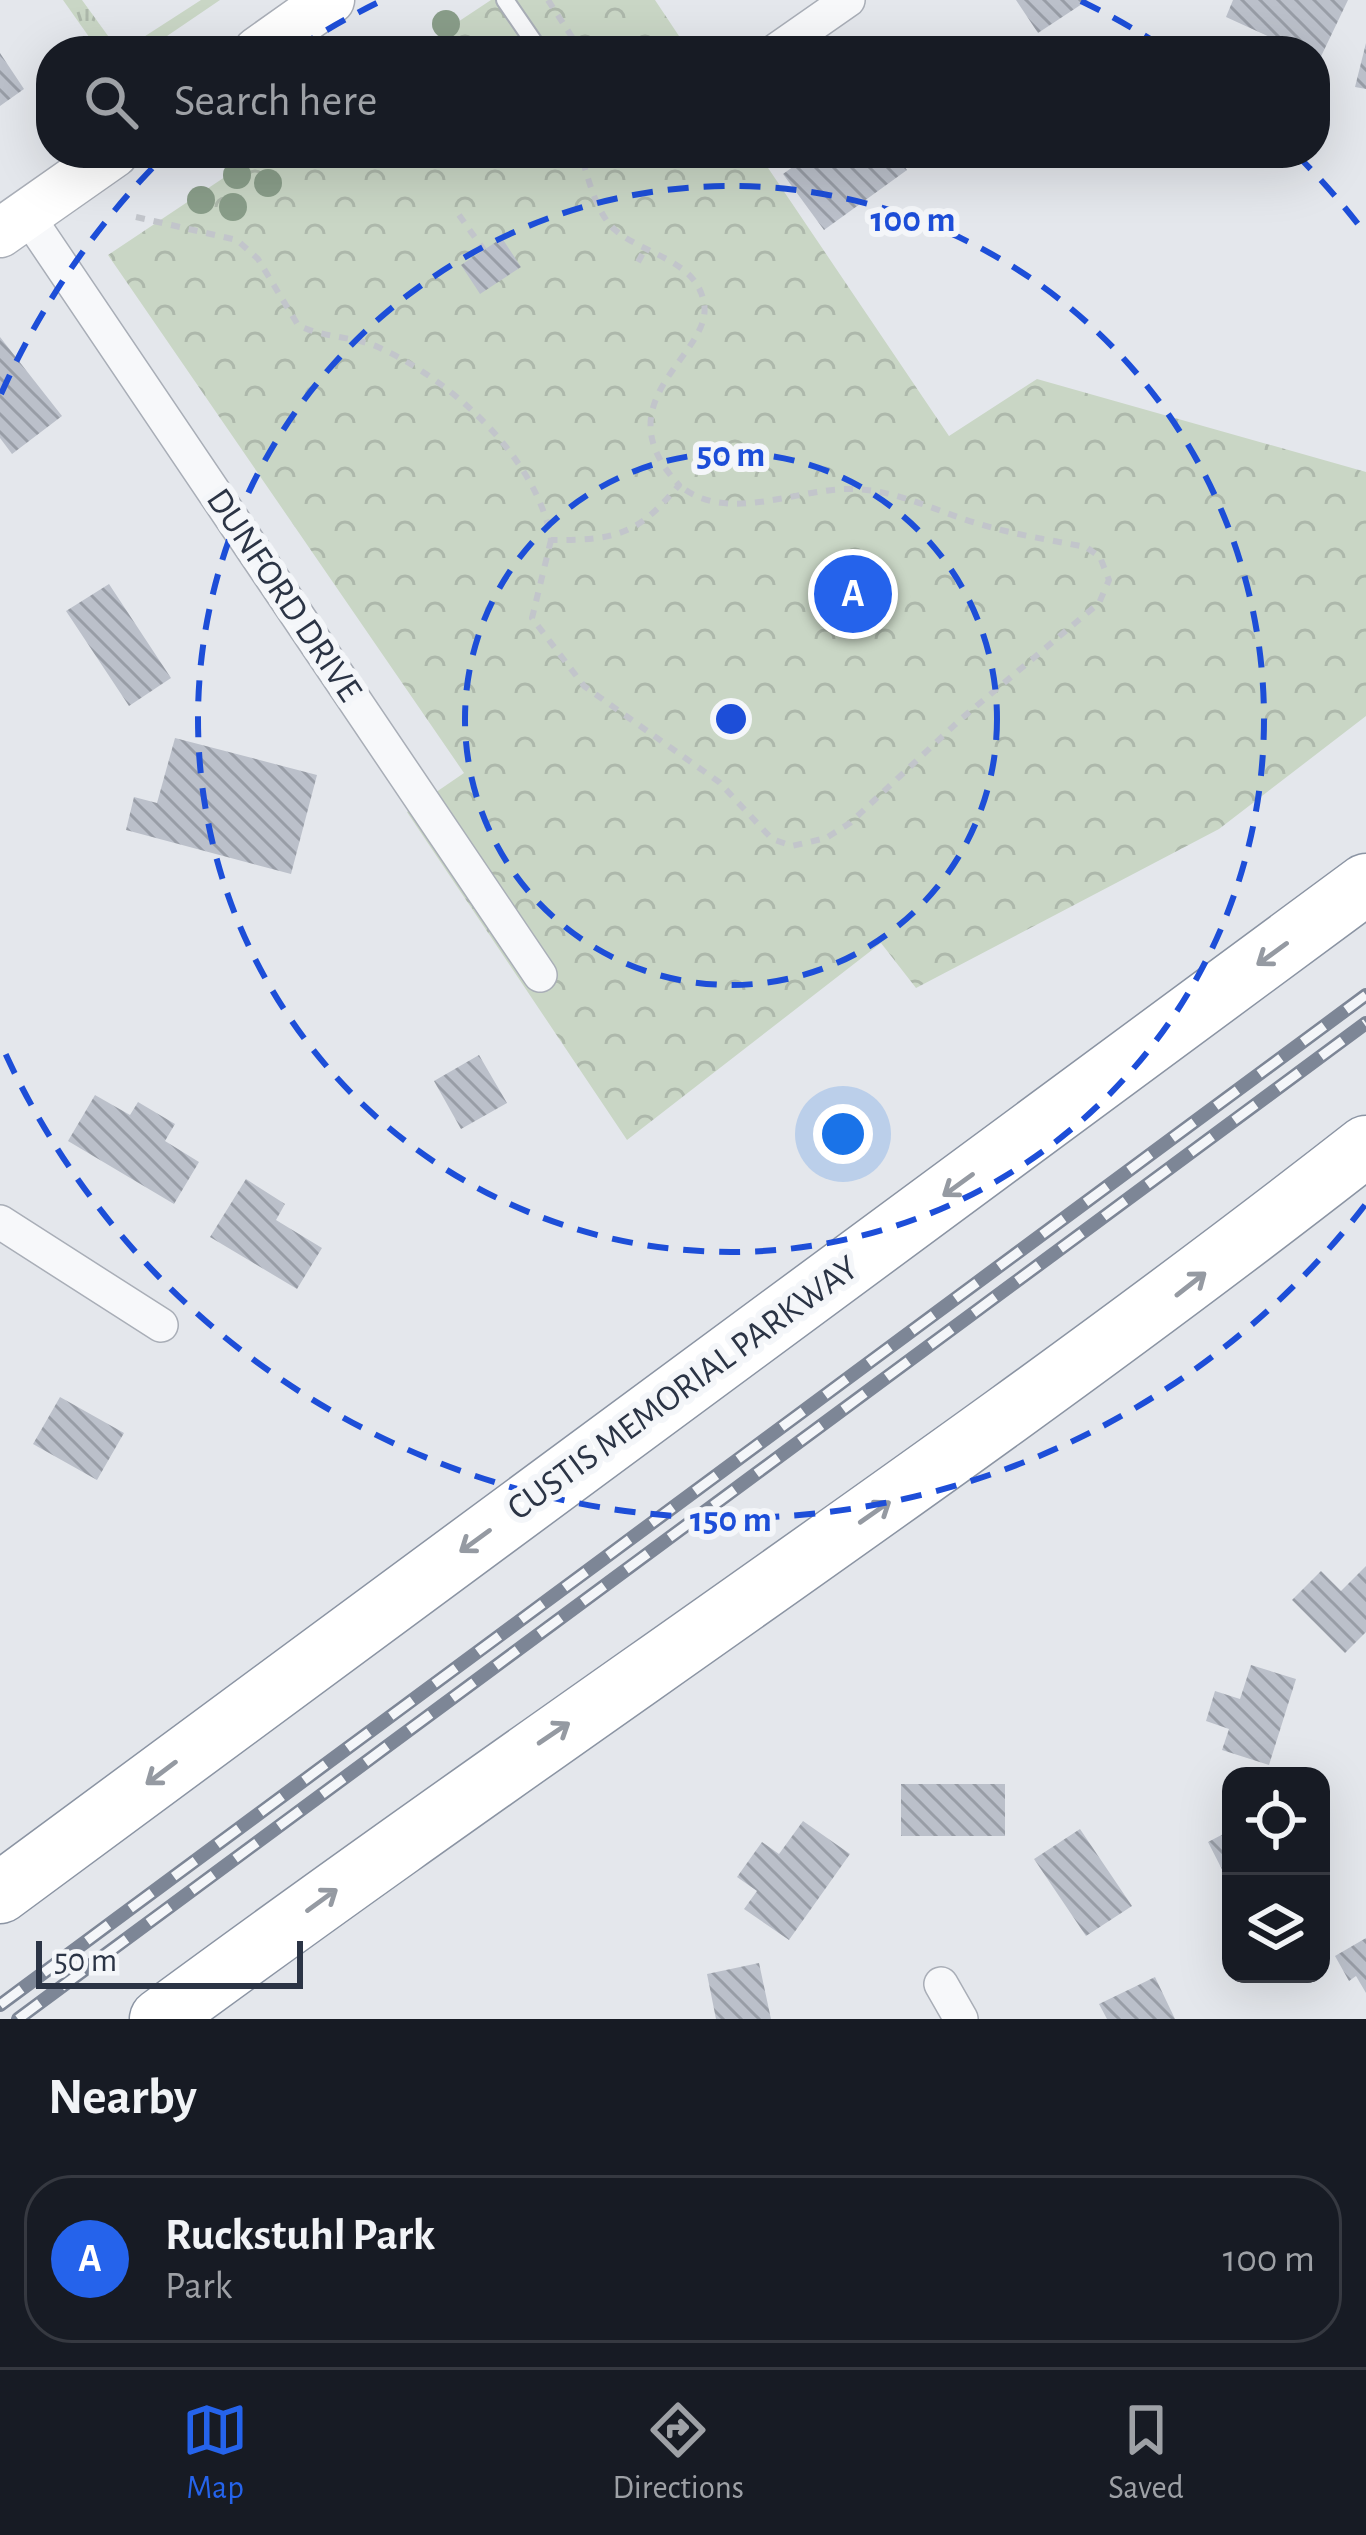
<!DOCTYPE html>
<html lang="en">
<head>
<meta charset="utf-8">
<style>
	body { margin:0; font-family:"Alegreya Sans",sans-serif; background:#242831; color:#f1f3f6 }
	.controls { position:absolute; right:36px; bottom:36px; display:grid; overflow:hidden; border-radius:24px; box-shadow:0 12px 48px #0002 }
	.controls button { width:108px; height:108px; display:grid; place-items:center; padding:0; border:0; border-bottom:3px solid #363941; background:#171b24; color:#f1f3f6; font:60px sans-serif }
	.scale { position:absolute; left:36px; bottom:30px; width:267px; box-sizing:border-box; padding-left:12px; border:6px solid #2b3445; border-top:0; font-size:33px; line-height:42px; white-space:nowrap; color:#2b3445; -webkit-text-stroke:9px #f4f6f9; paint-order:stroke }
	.you { position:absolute; left:843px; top:1134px; width:42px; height:42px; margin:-30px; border:9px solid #fff; border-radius:50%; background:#1a73e8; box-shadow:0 0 0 18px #1a73e833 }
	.badge { display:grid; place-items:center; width:78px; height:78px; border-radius:50%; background:#2563eb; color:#fff; font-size:39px; font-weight:700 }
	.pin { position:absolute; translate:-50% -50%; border:6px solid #fff; box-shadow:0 3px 12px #0006 }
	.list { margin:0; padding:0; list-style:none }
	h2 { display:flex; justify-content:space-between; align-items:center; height:156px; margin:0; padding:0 48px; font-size:51px }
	h2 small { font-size:39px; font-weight:400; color:#9ea1a6 }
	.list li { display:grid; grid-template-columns:78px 1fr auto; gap:36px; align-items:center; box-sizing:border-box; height:168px; margin:0 24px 24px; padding:0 24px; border:3px solid #363941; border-radius:48px }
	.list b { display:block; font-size:45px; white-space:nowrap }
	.list p { margin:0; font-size:39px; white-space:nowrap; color:#9ea1a6 }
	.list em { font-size:39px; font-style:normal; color:#9ea1a6 }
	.icon { flex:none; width:66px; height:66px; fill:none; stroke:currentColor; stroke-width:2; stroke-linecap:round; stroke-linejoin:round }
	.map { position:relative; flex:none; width:1366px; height:2019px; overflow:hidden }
	.search { position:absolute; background:#171b24; box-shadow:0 12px 48px #0002; left:36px; right:36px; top:36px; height:132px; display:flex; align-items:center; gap:30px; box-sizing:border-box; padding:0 42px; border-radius:48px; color:#9ea1a6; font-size:45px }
	.sheet { height:348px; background:#171b24 }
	nav { display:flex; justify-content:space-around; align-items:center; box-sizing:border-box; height:168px; border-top:3px solid #363941; background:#171b24; font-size:33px; color:#9ea1a6 }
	nav a { display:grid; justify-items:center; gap:6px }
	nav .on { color:#2563eb }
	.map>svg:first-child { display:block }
	.grass { fill:url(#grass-tufts) }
	.park { fill:url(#park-crowns) }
	.building { fill:url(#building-back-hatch) }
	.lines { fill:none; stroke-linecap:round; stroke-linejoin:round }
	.lane-casing { stroke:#a9aeb7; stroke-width:20 }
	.street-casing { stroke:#a9aeb7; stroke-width:36 }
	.secondary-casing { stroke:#a9aeb7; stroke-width:51 }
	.highway-casing { stroke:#8b94a3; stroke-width:63 }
	.path { stroke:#c2c5cb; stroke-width:6; stroke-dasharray:9 9; stroke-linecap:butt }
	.lane { stroke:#f7f8fa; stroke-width:16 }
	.street { stroke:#f7f8fa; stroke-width:33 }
	.secondary { stroke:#fff; stroke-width:48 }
	.highway { stroke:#fff; stroke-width:60 }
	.rail-casing { stroke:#7d8696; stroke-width:14 }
	.rail { stroke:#f4f6f9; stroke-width:9; stroke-dasharray:27; stroke-linecap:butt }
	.tree { fill:#899d89 }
	.oneway { stroke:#959aa2 }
	.ring { fill:none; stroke:#1d4ed8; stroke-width:6; stroke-dasharray:21 15 }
	.labels { text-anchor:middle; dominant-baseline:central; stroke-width:12; stroke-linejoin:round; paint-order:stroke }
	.street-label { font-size:36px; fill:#2b3445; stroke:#f4f6f9 }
	.centre { fill:#1d4ed8; stroke:#f4f6f9; stroke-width:6 }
	.ring-label { font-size:36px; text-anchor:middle; font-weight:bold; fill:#1d4ed8; stroke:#f4f6f9; stroke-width:12; stroke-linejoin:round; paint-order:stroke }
</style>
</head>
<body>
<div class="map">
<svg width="1366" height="2019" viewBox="0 0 1366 2019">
	<defs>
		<pattern id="grass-tufts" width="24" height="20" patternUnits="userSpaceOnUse" patternTransform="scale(3)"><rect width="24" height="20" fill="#c9d6c5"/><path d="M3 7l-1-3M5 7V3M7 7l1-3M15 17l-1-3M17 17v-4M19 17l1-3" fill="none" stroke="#adb8ab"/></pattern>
		<pattern id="park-crowns" width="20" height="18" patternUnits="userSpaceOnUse" patternTransform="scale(3)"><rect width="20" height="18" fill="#c9d6c5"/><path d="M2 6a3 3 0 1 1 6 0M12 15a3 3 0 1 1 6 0" fill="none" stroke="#adb8ab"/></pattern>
		<pattern id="building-back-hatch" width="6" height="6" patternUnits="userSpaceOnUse" patternTransform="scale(3)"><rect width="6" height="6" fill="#bbc0ca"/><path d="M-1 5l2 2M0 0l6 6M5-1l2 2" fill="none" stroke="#989da6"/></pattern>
	</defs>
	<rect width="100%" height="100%" fill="#e4e7ec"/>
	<!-- grass -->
	<path class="grass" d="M63,0H82L119,51H99Z
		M201,0H220L145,51H122Z"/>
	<!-- park -->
	<path class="park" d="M491,0H655L689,51H414Z
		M261,153H758L949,436L1037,379L1366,472V716L1219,829L916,988L881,943L627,1140L407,812L464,773L108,255Z"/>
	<!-- building -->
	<path class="building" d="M1016,0H1088L1038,33Z
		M1233,0H1348L1315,69V51H1281L1269,45L1272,38L1226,17Z
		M966,36L977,51H944Z
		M1366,43V89L1355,87Z
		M0,53L24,89L0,106Z
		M812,153H895L907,170L824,230L783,174Z
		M502,238L521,267L480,294L461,265Z
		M0,337L62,416L12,454L0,438Z
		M109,584L171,678L129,706L66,611Z
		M175,738L317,775L291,874L126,830L134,797L157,803Z
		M479,1055L507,1103L461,1129L434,1081Z
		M95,1095L130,1115L138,1102L175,1124L165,1141L199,1162L174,1204L68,1141Z
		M246,1179L285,1204L276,1220L322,1248L297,1289L210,1237Z
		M60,1397L124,1433L97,1480L33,1444Z
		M1366,1566V1632L1345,1653L1292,1600L1321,1571L1341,1591Z
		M1251,1665L1296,1679L1269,1765L1222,1750L1229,1729L1206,1721L1215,1691L1240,1699Z
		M901,1784H1005V1836H901Z
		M803,1821L850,1854L789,1940L744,1909L757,1891L737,1877L762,1842L779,1854Z
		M1080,1829L1132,1906L1086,1936L1034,1859Z
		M1231,1830V1887L1208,1842Z
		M1366,1938V1993L1356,1976L1349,1981L1335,1956Z
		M759,1963L771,2019H716L707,1974Z
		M1155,1977L1175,2019H1107L1099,2004Z"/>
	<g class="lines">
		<defs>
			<path id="lane" d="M505,0L540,51"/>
			<path id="street" d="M775,51L848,0
				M27,215L540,975
				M0,1222L161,1325
				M941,1984L961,2019"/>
			<path id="secondary" d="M258,51L330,0
				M0,233L114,153"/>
			<path id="highway" d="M0,1893L1366,884
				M160,2019C560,1724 975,1452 1366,1146"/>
		</defs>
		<!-- lane casing -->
		<use href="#lane" class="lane-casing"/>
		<!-- street casing -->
		<use href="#street" class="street-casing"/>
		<!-- secondary casing -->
		<use href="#secondary" class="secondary-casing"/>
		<!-- highway casing -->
		<use href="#highway" class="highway-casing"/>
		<!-- path -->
		<path class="path" d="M548,0L581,51
			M459,215L484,250
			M136,217L237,240L258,259L298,325C323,338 352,336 378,347C450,379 538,458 551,540C615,540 637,536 679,485C599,399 714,355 704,303C696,259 643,255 614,229C596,212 587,176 581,153
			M638,262L645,249
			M551,540L532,618L584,686L719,782L772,839L792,846L826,838L850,823L961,719L1099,603L1109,580L1100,557L1086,547C1050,540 1011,534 976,523C933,510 898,490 851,489C797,488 726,525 679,485"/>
		<!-- lane -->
		<use href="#lane" class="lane"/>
		<!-- street -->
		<use href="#street" class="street"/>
		<!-- secondary -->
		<use href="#secondary" class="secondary"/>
		<!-- highway -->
		<use href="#highway" class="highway"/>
		<defs>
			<path id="rail" d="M0,2005L1366,995
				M18,2019L1366,1023"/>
		</defs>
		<!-- rail casing -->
		<use href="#rail" class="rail-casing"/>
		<!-- rail -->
		<use href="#rail" class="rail"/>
	</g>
	<!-- trees -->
	<g class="tree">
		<circle cx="446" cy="24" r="14"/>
		<circle cx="237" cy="175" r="14"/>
		<circle cx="268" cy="183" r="14"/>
		<circle cx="201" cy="200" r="14"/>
		<circle cx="233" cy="207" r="14"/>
	</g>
	<!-- one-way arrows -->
	<defs><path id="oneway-shaft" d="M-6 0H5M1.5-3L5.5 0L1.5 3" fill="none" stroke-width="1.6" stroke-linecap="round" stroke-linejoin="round" transform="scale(3)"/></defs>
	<g class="oneway">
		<use href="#oneway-shaft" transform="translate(1272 954) rotate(144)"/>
		<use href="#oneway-shaft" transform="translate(958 1185) rotate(144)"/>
		<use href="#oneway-shaft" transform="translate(1191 1284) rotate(-38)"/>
		<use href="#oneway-shaft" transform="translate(875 1512) rotate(-35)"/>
		<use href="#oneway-shaft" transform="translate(475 1541) rotate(144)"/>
		<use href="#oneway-shaft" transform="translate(554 1733) rotate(-34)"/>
		<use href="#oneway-shaft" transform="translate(161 1773) rotate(143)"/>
		<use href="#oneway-shaft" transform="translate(322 1900) rotate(-36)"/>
	</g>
	<!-- distance rings -->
	<g class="ring">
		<circle cx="731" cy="719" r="266"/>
		<circle cx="731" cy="719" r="533"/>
		<path d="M1365 1205A799 799 0 0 1 1 1044M1 394A799 799 0 0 1 166 154M296 49A799 799 0 0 1 381 1M1081 1A799 799 0 0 1 1166 49M1296 154A799 799 0 0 1 1365 233"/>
	</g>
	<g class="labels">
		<!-- street labels -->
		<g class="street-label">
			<text transform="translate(284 595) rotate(56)">DUNFORD DRIVE</text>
			<text transform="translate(683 1388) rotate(-36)">CUSTIS MEMORIAL PARKWAY</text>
		</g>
	</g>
	<circle cx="731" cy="719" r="18" class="centre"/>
	<g class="ring-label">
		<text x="913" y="231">100 m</text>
		<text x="731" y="466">50 m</text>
		<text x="731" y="1531">150 m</text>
	</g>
</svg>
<div class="controls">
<button><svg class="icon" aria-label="locate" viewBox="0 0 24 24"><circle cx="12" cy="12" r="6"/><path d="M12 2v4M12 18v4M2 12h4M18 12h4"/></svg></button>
<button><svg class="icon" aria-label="layers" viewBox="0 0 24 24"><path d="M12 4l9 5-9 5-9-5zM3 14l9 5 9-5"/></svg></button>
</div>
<div class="scale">50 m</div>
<div class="you"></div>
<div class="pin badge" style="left:853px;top:594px">A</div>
<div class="search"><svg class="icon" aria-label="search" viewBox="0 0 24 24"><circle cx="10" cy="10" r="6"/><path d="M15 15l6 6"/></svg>Search here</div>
</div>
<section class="sheet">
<h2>Nearby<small></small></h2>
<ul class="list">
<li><span class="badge">A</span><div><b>Ruckstuhl Park</b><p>Park</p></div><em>100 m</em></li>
</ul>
</section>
<nav>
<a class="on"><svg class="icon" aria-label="map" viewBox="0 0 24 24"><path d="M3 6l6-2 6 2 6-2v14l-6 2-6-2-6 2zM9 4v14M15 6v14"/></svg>Map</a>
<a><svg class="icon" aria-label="directions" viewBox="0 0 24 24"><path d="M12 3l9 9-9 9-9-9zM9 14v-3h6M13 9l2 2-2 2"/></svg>Directions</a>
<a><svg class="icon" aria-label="saved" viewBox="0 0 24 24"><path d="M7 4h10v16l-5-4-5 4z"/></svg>Saved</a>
</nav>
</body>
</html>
